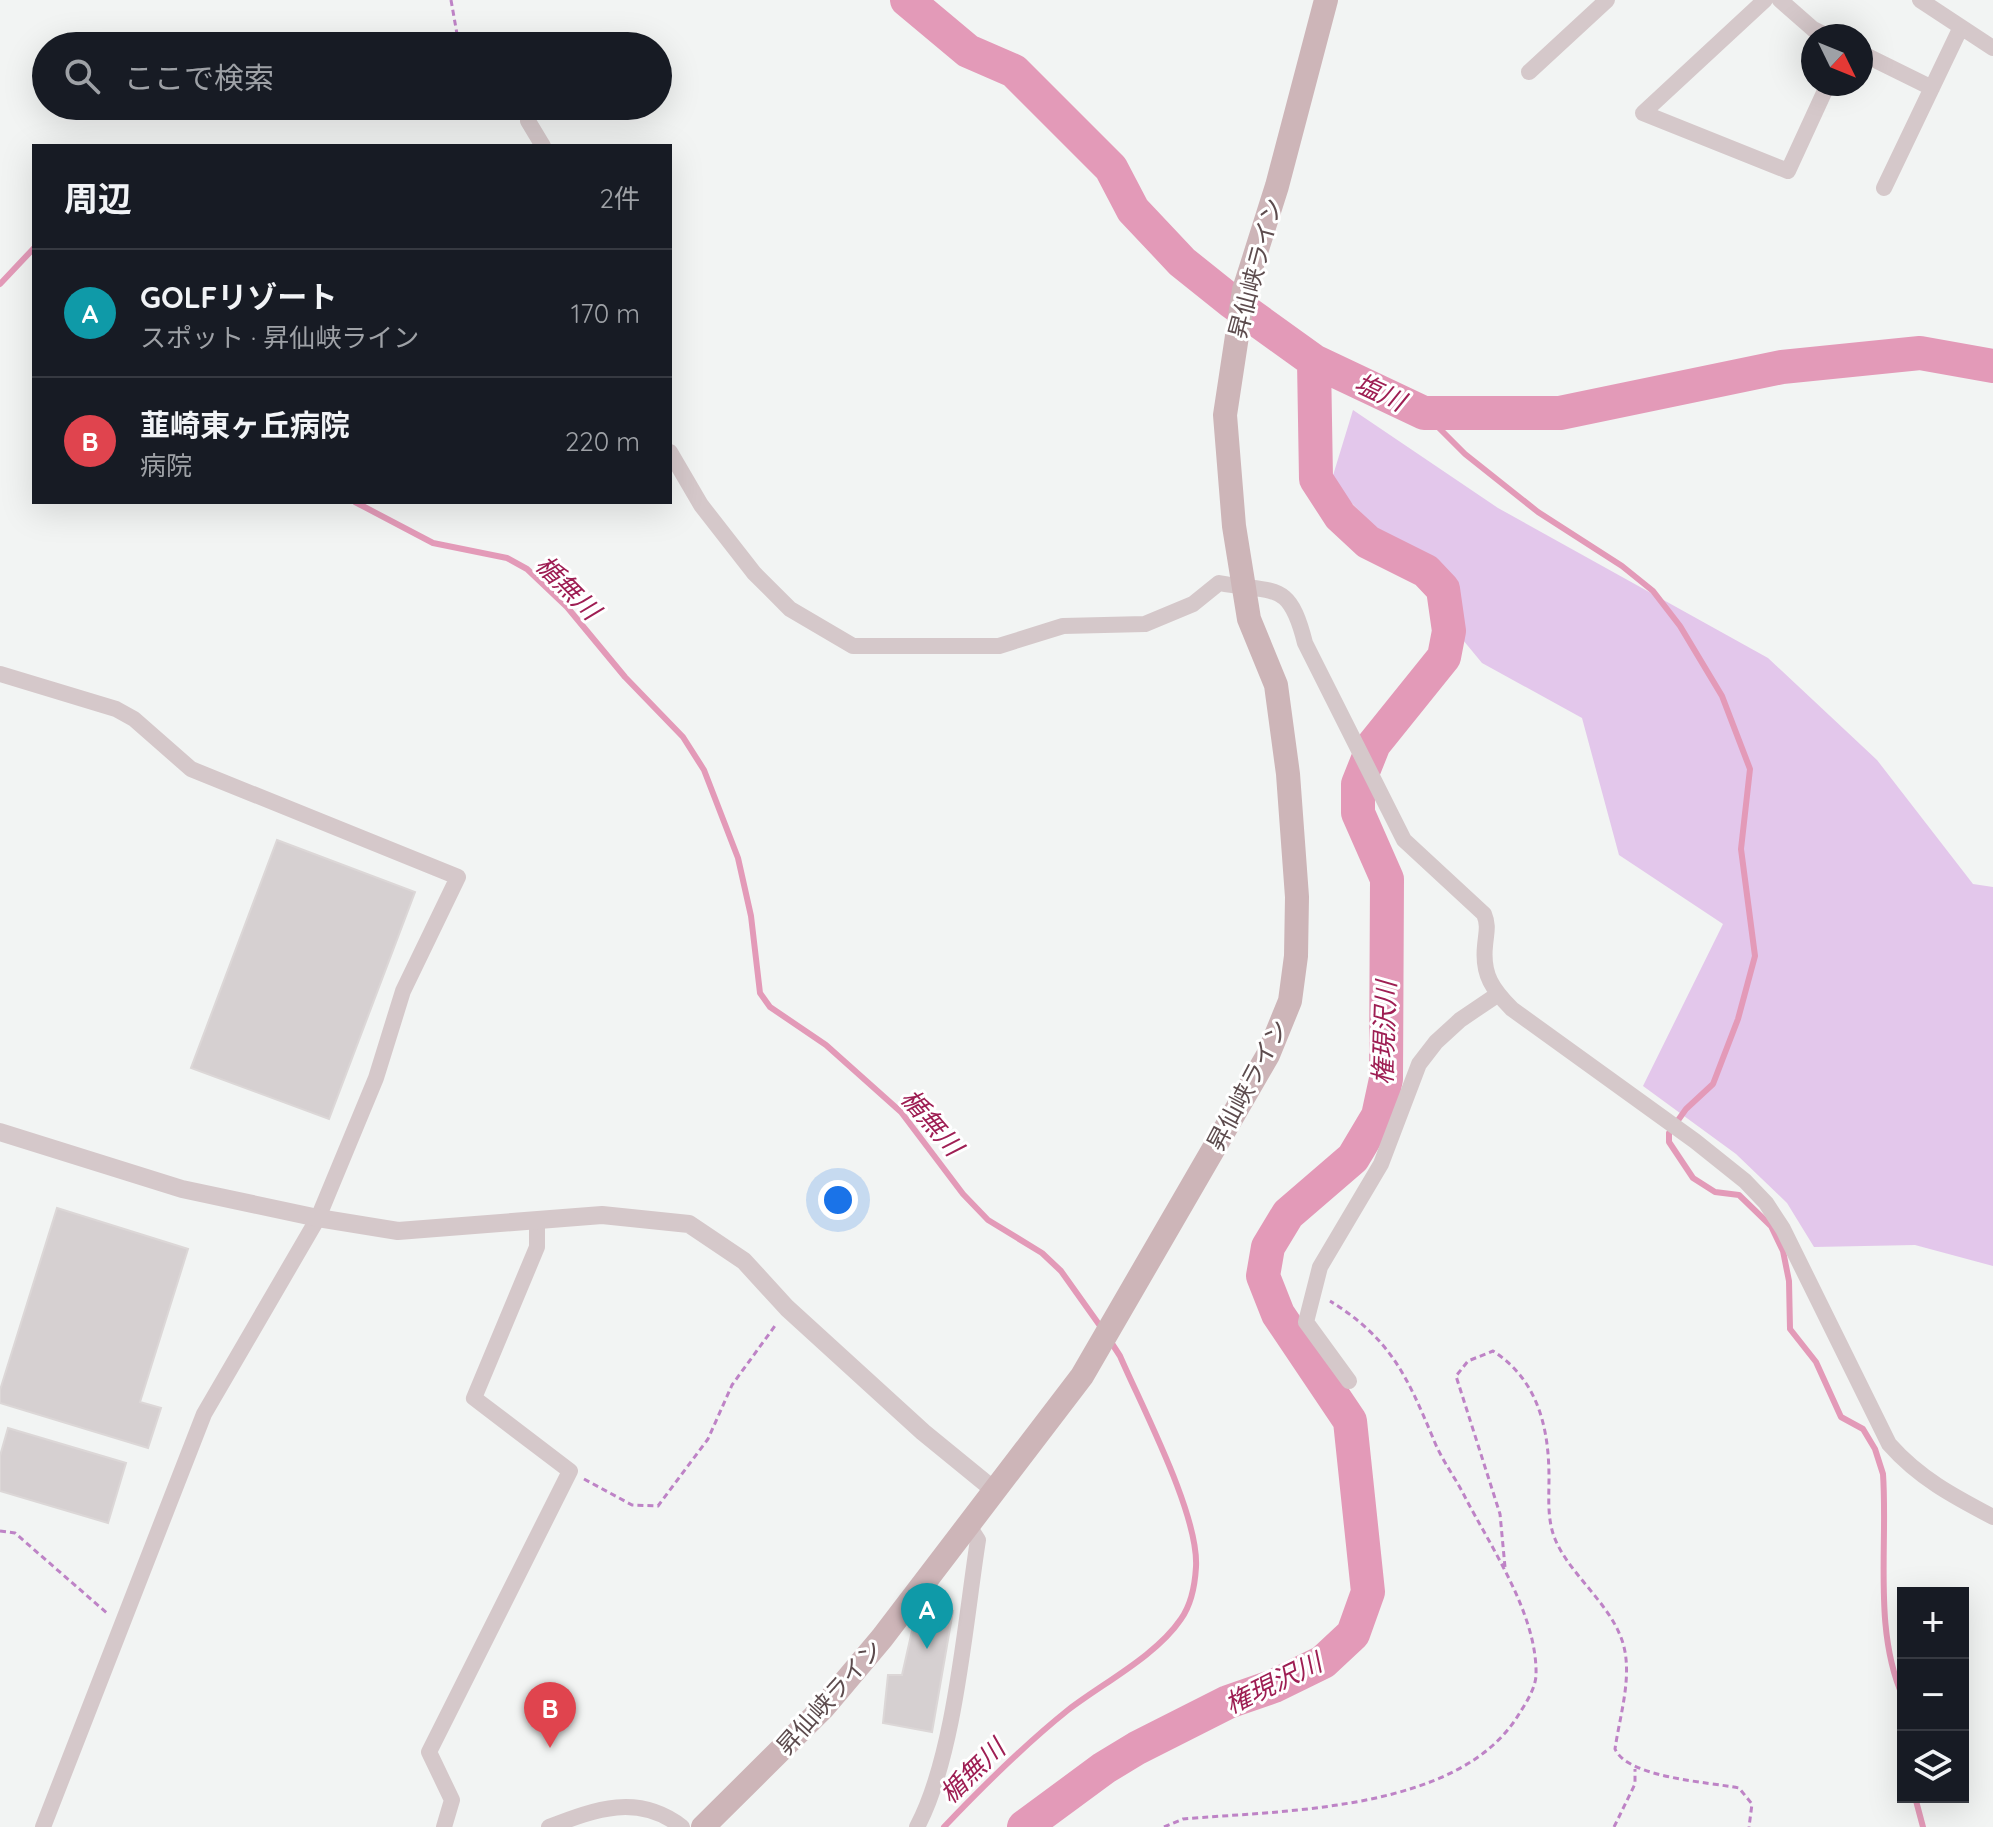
<!DOCTYPE html>
<html lang="ja">
<head>
<meta charset="utf-8">
<style>
	body { margin:0; font-family:Quicksand,"Noto Sans JP",sans-serif; background:#20242c; color:#f1f3f6 }
	.controls { position:absolute; right:24px; bottom:24px; display:grid; overflow:hidden; border-radius:0px; box-shadow:0 8px 32px #0002 }
	.controls button { width:72px; height:72px; display:grid; place-items:center; padding:0; border:0; border-bottom:2px solid #363941; background:#171b24; color:#f1f3f6; font:40px sans-serif }
	.compass { position:absolute; left:1801px; top:24px; width:72px; height:72px; border-radius:50%; background:#171b24; box-shadow:0 8px 32px #0002; rotate:133deg }
	.you { position:absolute; left:838px; top:1200px; width:28px; height:28px; margin:-20px; border:6px solid #fff; border-radius:50%; background:#1a73e8; box-shadow:0 0 0 12px #1a73e833 }
	.badge { display:grid; place-items:center; width:52px; height:52px; border-radius:50%; background:#b45309; color:#fff; font-size:26px; font-weight:700 }
	.pin { position:absolute; translate:-50% -66px; filter:drop-shadow(0 2px 4px #0008) }
	.pin::after { content:''; position:absolute; top:42px; width:28px; height:24px; background:inherit; clip-path:polygon(0 0,100% 0,50% 100%) }
	.list { margin:0; padding:0; list-style:none }
	h2 { display:flex; justify-content:space-between; align-items:center; height:104px; margin:0; padding:0 32px; font-size:34px }
	h2 small { font-size:26px; font-weight:400; color:#9ea1a6 }
	.list li { display:grid; grid-template-columns:52px 1fr auto; gap:24px; align-items:center; box-sizing:border-box; height:128px; padding:0 32px; border-top:2px solid #363941 }
	.list b { display:block; font-size:30px; white-space:nowrap }
	.list p { margin:0; font-size:26px; white-space:nowrap; color:#9ea1a6 }
	.list em { font-size:26px; font-style:normal; color:#9ea1a6 }
	.icon { flex:none; width:44px; height:44px; fill:none; stroke:currentColor; stroke-width:2; stroke-linecap:round; stroke-linejoin:round }
	.map { position:relative; flex:none; width:1993px; height:1827px; overflow:hidden }
	.search { position:absolute; background:#171b24; box-shadow:0 8px 32px #0002; left:32px; top:32px; width:640px; height:88px; display:flex; align-items:center; gap:20px; box-sizing:border-box; padding:0 28px; border-radius:44px; color:#9ea1a6; font-size:30px }
	.panel { position:absolute; background:#171b24; box-shadow:0 8px 32px #0002; left:32px; top:144px; width:640px; height:360px; border-radius:0px }
	.map>svg:first-child { display:block }
	.green { fill:#e3c7eb }
	.lines { fill:none; stroke-linecap:round; stroke-linejoin:round }
	.stream { stroke:#e39ab8; stroke-width:6 }
	.river { stroke:#e39ab8; stroke-width:34 }
	.building { fill:#d6d0d1; stroke:#dcd7d7; stroke-width:2 }
	.path { stroke:#be83c6; stroke-width:3; stroke-dasharray:6 4; stroke-linecap:butt }
	.minor { stroke:#d5c8ca; stroke-width:16 }
	.tertiary { stroke:#d5c8ca; stroke-width:18 }
	.primary { stroke:#cdb5b8; stroke-width:24 }
	.labels { text-anchor:middle; dominant-baseline:central; stroke-width:6; stroke-linejoin:round; paint-order:stroke }
	.street-label { font-size:24px; fill:#5d4c4e; stroke:#fff }
	.water-label { font-size:26px; font-style:italic; fill:#9e1e53; stroke:#fff }
</style>
</head>
<body>
<div class="map">
<svg width="1993" height="1827" viewBox="0 0 1993 1827">
	<rect width="100%" height="100%" fill="#f2f4f3"/>
	<!-- green -->
	<path class="green" d="M1353,410L1498,508L1768,658L1877,760L1973,884L1993,887V1266L1915,1245L1814,1247L1787,1203L1736,1154L1643,1086L1723,924L1619,855L1582,718L1482,663L1463,640L1454,590L1438,562L1383,535L1331,482Z"/>
	<g class="lines">
		<!-- stream -->
		<path class="stream" d="M0,284L34,248
			M1424,413L1465,454L1538,512L1622,566L1653,591L1680,626L1722,696L1750,769L1741,849L1755,956L1738,1019L1713,1084L1686,1109L1669,1133V1142L1693,1178L1715,1192L1739,1195L1771,1226L1783,1251L1789,1281L1790,1329L1816,1362L1841,1417L1863,1429L1875,1449L1883,1474C1888,1546 1873,1630 1903,1697
			M355,502L433,543L507,558L527,569L567,607L625,677L683,737L704,770L738,858L751,916L760,993L770,1007L826,1045L901,1112L963,1194L988,1220L1042,1253L1061,1271L1103,1330
			M1915,1797L1923,1827
			M944,1827C983,1786 1023,1746 1068,1710C1103,1683 1156,1656 1181,1619C1191,1605 1195,1584 1196,1567C1199,1515 1142,1407 1120,1356L1109,1339"/>
		<!-- river -->
		<path class="river" d="M907,0L968,51L1014,71L1111,168L1133,210L1182,262L1232,302L1314,361L1424,413H1560L1782,367L1920,353L1993,366
			M1024,1827L1104,1768L1137,1748L1228,1702L1274,1686L1323,1662L1353,1634L1368,1592L1350,1421L1278,1314L1263,1276L1268,1247L1288,1214L1353,1158L1378,1116L1386,1079L1387,879L1358,813V784L1374,744L1444,657L1449,631L1443,589L1426,571L1368,542L1340,516L1316,479L1314,361"/>
	</g>
	<!-- building -->
	<path class="building" d="M277,840L415,892L329,1119L191,1068Z
		M57,1208L188,1249L140,1402L161,1408L148,1448L0,1403V1390Z
		M8,1428L126,1463L108,1523L0,1491V1456Z
		M930,1609L953,1611L932,1732L883,1723L888,1675H902L914,1622L927,1621Z"/>
	<g class="lines">
		<!-- path -->
		<path class="path" d="M451,0L457,34L468,46
			M584,1479L632,1505L658,1506L708,1439L732,1385L777,1323
			M0,1531L15,1533L108,1614
			M1505,1567L1500,1514L1456,1376L1468,1361L1493,1351C1538,1380 1549,1428 1549,1478C1549,1499 1547,1519 1555,1539C1572,1580 1622,1611 1626,1659C1629,1688 1619,1721 1615,1749C1628,1778 1709,1782 1739,1788L1752,1804L1749,1827
			M1164,1827L1183,1819C1284,1810 1460,1812 1519,1714C1526,1703 1535,1689 1536,1676C1538,1616 1492,1549 1465,1497C1455,1477 1441,1459 1433,1438C1407,1376 1390,1338 1330,1301
			M1614,1827L1635,1784V1769"/>
		<!-- minor -->
		<path class="minor" d="M1765,0L1643,113L1788,171L1828,84
			M1780,0L1813,29L1827,36
			M1920,0L1993,48
			M1861,53L1932,88
			M1529,72L1607,0
			M528,121L543,146
			M1884,188L1961,27
			M670,452L701,505L754,573L790,609L853,646H999L1063,626L1145,624L1193,604L1219,583C1275,594 1289,579 1305,643L1404,840L1484,914C1489,926 1486,933 1485,946C1482,975 1493,990 1512,1009L1695,1141L1745,1181L1766,1203L1783,1229L1889,1444C1919,1478 1953,1496 1993,1517
			M0,674L116,709L134,719L191,769L458,877L403,991L376,1078L318,1218L204,1414L43,1827
			M1349,1381L1306,1322L1320,1267L1381,1164L1419,1064L1436,1042L1460,1020L1497,995
			M444,1827L452,1800L429,1752L570,1471L474,1398L537,1247V1221
			M549,1827C596,1809 638,1793 682,1827
			M917,1827C955,1756 965,1622 978,1540L969,1526"/>
		<!-- tertiary -->
		<path class="tertiary" d="M0,1132L182,1189L318,1218L398,1231L602,1215L689,1224L744,1261L787,1308L923,1432L994,1490"/>
		<!-- primary -->
		<path class="primary" d="M703,1827L823,1708L882,1638L1082,1376L1268,1055L1290,1001L1296,956L1297,897L1288,774L1276,685L1249,619L1234,526L1225,415L1244,290L1277,186L1326,0"/>
	</g>
	<g class="labels">
		<!-- street labels -->
		<g class="street-label">
			<text transform="translate(1255 268) rotate(-75)">昇仙峡ライン</text>
			<text transform="translate(1247 1085) rotate(-62)">昇仙峡ライン</text>
			<text transform="translate(829 1697) rotate(-48)">昇仙峡ライン</text>
		</g>
		<!-- water labels -->
		<g class="water-label">
			<text transform="translate(1380 392) rotate(25)">塩川</text>
			<text transform="translate(568 587) rotate(45)">楯無川</text>
			<text transform="translate(1384 1033) rotate(-88)">権現沢川</text>
			<text transform="translate(932 1122) rotate(49)">楯無川</text>
			<text transform="translate(1273 1683) rotate(-26)">権現沢川</text>
			<text transform="translate(972 1771) rotate(-44)">楯無川</text>
		</g>
	</g>
</svg>
<div class="controls">
<button>+</button>
<button>−</button>
<button><svg class="icon" aria-label="layers" viewBox="0 0 24 24"><path d="M12 4l9 5-9 5-9-5zM3 14l9 5 9-5"/></svg></button>
</div>
<svg class="compass" viewBox="-18 -18 36 36"><path d="M0-13l5 13h-10z" fill="#e53935"/><path d="M0 13l5-13h-10z" fill="#9ea1a6"/></svg>
<div class="you"></div>
<div class="pin badge" style="left:927px;top:1649px;background:#0f9aa8">A</div>
<div class="pin badge" style="left:550px;top:1748px;background:#e0444e">B</div>
<div class="search"><svg class="icon" aria-label="search" viewBox="0 0 24 24"><circle cx="10" cy="10" r="6"/><path d="M15 15l6 6"/></svg>ここで検索</div>
<section class="panel">
<h2>周辺<small>2件</small></h2>
<ul class="list">
<li><span class="badge" style="background:#0f9aa8">A</span><div><b>GOLFリゾート</b><p>スポット · 昇仙峡ライン</p></div><em>170 m</em></li>
<li><span class="badge" style="background:#e0444e">B</span><div><b>韮崎東ヶ丘病院</b><p>病院</p></div><em>220 m</em></li>
</ul>
</section>
</div>
</body>
</html>
